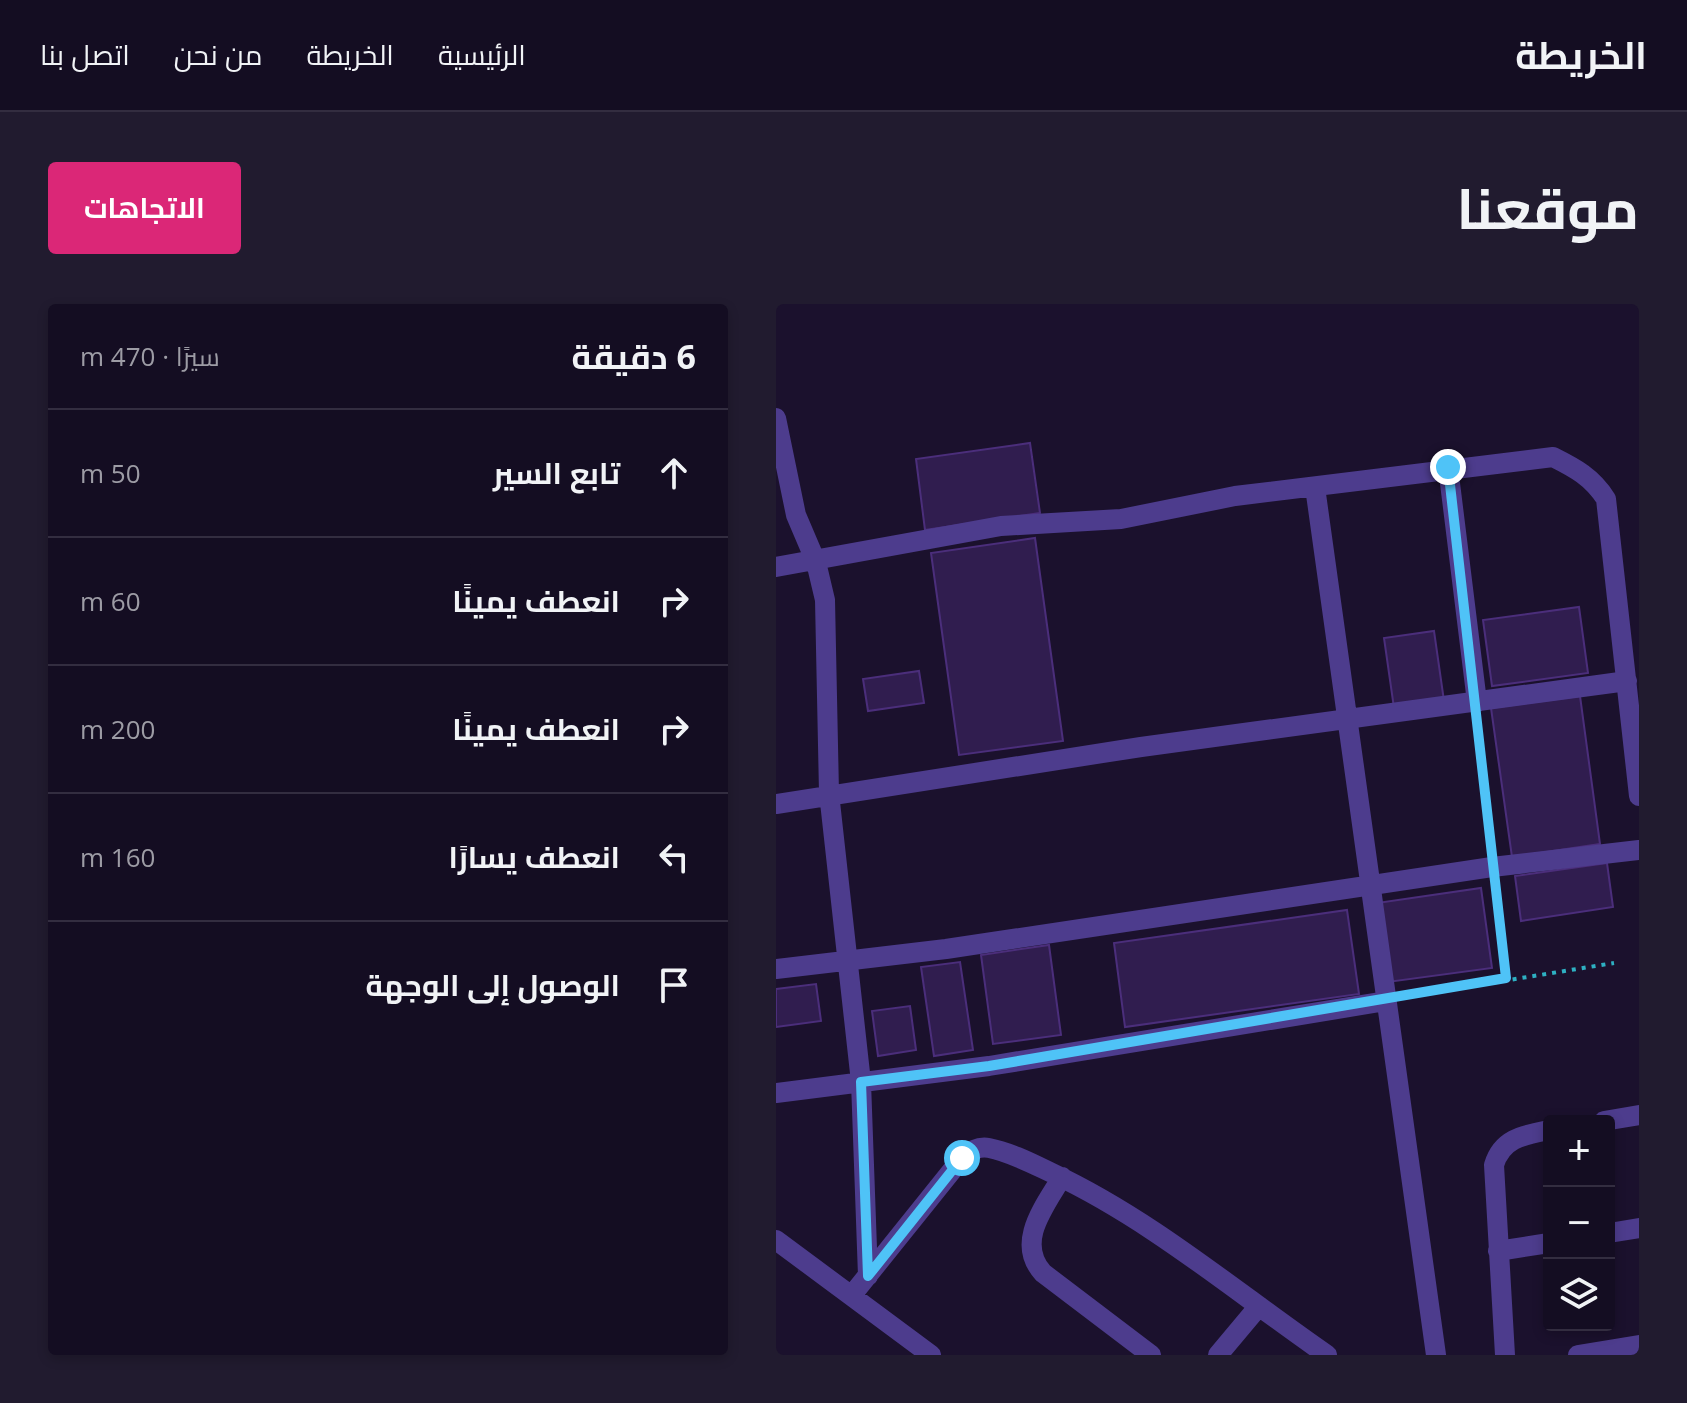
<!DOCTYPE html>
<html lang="ar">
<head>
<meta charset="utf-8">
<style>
	body { margin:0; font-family:"Open Sans",Cairo,sans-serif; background:#211b2f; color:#f1f3f6; direction:rtl }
	.controls { position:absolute; right:24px; bottom:24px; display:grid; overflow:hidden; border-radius:8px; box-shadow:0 4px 12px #0003 }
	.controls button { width:72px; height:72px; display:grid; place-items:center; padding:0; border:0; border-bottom:2px solid #332d40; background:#140d22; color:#f1f3f6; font:40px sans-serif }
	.stop { position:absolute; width:24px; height:24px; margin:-18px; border:6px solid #4fc3f7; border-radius:50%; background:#fff }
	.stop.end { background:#4fc3f7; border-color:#fff; box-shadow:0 2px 8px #0008 }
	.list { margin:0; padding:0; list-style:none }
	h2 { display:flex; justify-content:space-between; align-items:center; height:104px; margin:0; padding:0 32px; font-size:34px }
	h2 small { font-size:26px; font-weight:400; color:#9d9ca5 }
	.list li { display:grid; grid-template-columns:52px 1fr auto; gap:24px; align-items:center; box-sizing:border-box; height:128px; padding:0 32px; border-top:2px solid #332d40 }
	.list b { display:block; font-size:30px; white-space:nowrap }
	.list em { font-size:26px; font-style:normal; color:#9d9ca5 }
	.icon { flex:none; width:44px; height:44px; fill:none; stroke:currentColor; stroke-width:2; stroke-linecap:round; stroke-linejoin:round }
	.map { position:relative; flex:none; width:863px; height:1051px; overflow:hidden; direction:ltr; border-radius:8px }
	header { display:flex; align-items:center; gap:48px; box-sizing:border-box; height:112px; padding:0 40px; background:#140d22; border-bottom:2px solid #332d40 }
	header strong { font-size:38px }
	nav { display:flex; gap:44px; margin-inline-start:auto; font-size:28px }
	.intro { display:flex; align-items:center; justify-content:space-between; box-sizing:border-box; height:192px; padding:0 48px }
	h1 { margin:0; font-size:56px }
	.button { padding:20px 36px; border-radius:8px; background:#db2777; color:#fff; font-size:28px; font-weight:700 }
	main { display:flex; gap:48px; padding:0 48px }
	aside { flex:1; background:#140d22; border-radius:8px; box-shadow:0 4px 12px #0003 }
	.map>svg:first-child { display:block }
	.building { fill:#301d4f; stroke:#4b2e7b; stroke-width:2 }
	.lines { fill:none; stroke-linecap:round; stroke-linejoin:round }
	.path { stroke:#2eb0c2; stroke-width:4; stroke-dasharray:4 6; stroke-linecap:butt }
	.minor { stroke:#4d3c8d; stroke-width:20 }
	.route { stroke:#4fc3f7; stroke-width:10 }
</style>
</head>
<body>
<header>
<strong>الخريطة</strong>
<nav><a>الرئيسية</a><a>الخريطة</a><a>من نحن</a><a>اتصل بنا</a></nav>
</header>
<div class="intro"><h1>موقعنا</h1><a class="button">الاتجاهات</a></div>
<main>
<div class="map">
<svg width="863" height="1051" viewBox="0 0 863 1051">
	<rect width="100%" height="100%" fill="#1b112d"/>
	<!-- building -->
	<path class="building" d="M254,139L264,209L149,226L140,155Z
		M259,234L287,437L183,451L155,249Z
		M803,303L812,369L716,382L707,316Z
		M658,327L668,397L618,404L608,334Z
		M143,367L148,399L92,407L87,375Z
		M804,392L824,540L736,553L715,404Z
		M831,559L837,603L745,617L739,572Z
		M705,584L716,664L612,678L601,599Z
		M571,606L583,690L349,723L338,639Z
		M273,641L285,731L217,740L205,651Z
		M184,658L197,746L158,752L145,663Z
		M40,680L45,717L0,723V685Z
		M134,702L140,746L102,752L96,707Z"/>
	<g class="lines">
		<!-- path -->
		<path class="path" d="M702,418L715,545
			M718,581L730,674
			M628,693L838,659"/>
		<!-- minor -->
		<path class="minor" d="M0,114L20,211L40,258L49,296L53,489L85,778L92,972
			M672,163L701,398
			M539,183L660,1051
			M0,263L225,222L345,215L459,192L777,153C799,164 816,173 830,195L863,492
			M0,500L365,443L851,377
			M0,665L170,645L716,563L863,546
			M0,789L213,762L610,697
			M828,817L863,811
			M286,873C269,902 239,938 267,969L375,1051
			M833,929L863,924
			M0,936L155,1051
			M722,947L773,939
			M76,991L186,854C194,847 202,842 213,844C234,848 257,860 276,869C376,916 461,989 551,1051
			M442,1051L483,1002
			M729,1051L718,861C726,834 748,831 773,826
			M802,1051L863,1041"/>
	</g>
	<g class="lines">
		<!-- route -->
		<path class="route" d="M186,854L92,972L85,778L213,762L730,674L672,163"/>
	</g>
</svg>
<div class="controls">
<button>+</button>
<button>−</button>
<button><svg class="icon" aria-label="layers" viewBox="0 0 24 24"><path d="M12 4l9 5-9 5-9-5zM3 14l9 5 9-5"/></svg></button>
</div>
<div class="stop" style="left:186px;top:854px"></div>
<div class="stop end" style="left:672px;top:163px"></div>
</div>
<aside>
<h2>6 دقيقة<small>سيرًا · 470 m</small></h2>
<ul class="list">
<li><svg class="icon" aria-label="ahead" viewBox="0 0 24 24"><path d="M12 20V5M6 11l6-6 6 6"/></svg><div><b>تابع السير</b></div><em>50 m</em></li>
<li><svg class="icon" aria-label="right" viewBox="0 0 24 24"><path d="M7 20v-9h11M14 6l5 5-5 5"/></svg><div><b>انعطف يمينًا</b></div><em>60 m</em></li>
<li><svg class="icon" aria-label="right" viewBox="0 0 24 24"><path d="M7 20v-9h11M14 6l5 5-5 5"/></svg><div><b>انعطف يمينًا</b></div><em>200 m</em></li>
<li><svg class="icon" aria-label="left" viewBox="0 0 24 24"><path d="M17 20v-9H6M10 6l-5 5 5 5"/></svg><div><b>انعطف يسارًا</b></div><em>160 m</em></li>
<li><svg class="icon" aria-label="arrive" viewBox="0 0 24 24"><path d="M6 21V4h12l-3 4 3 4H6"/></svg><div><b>الوصول إلى الوجهة</b></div></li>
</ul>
</aside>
</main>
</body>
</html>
